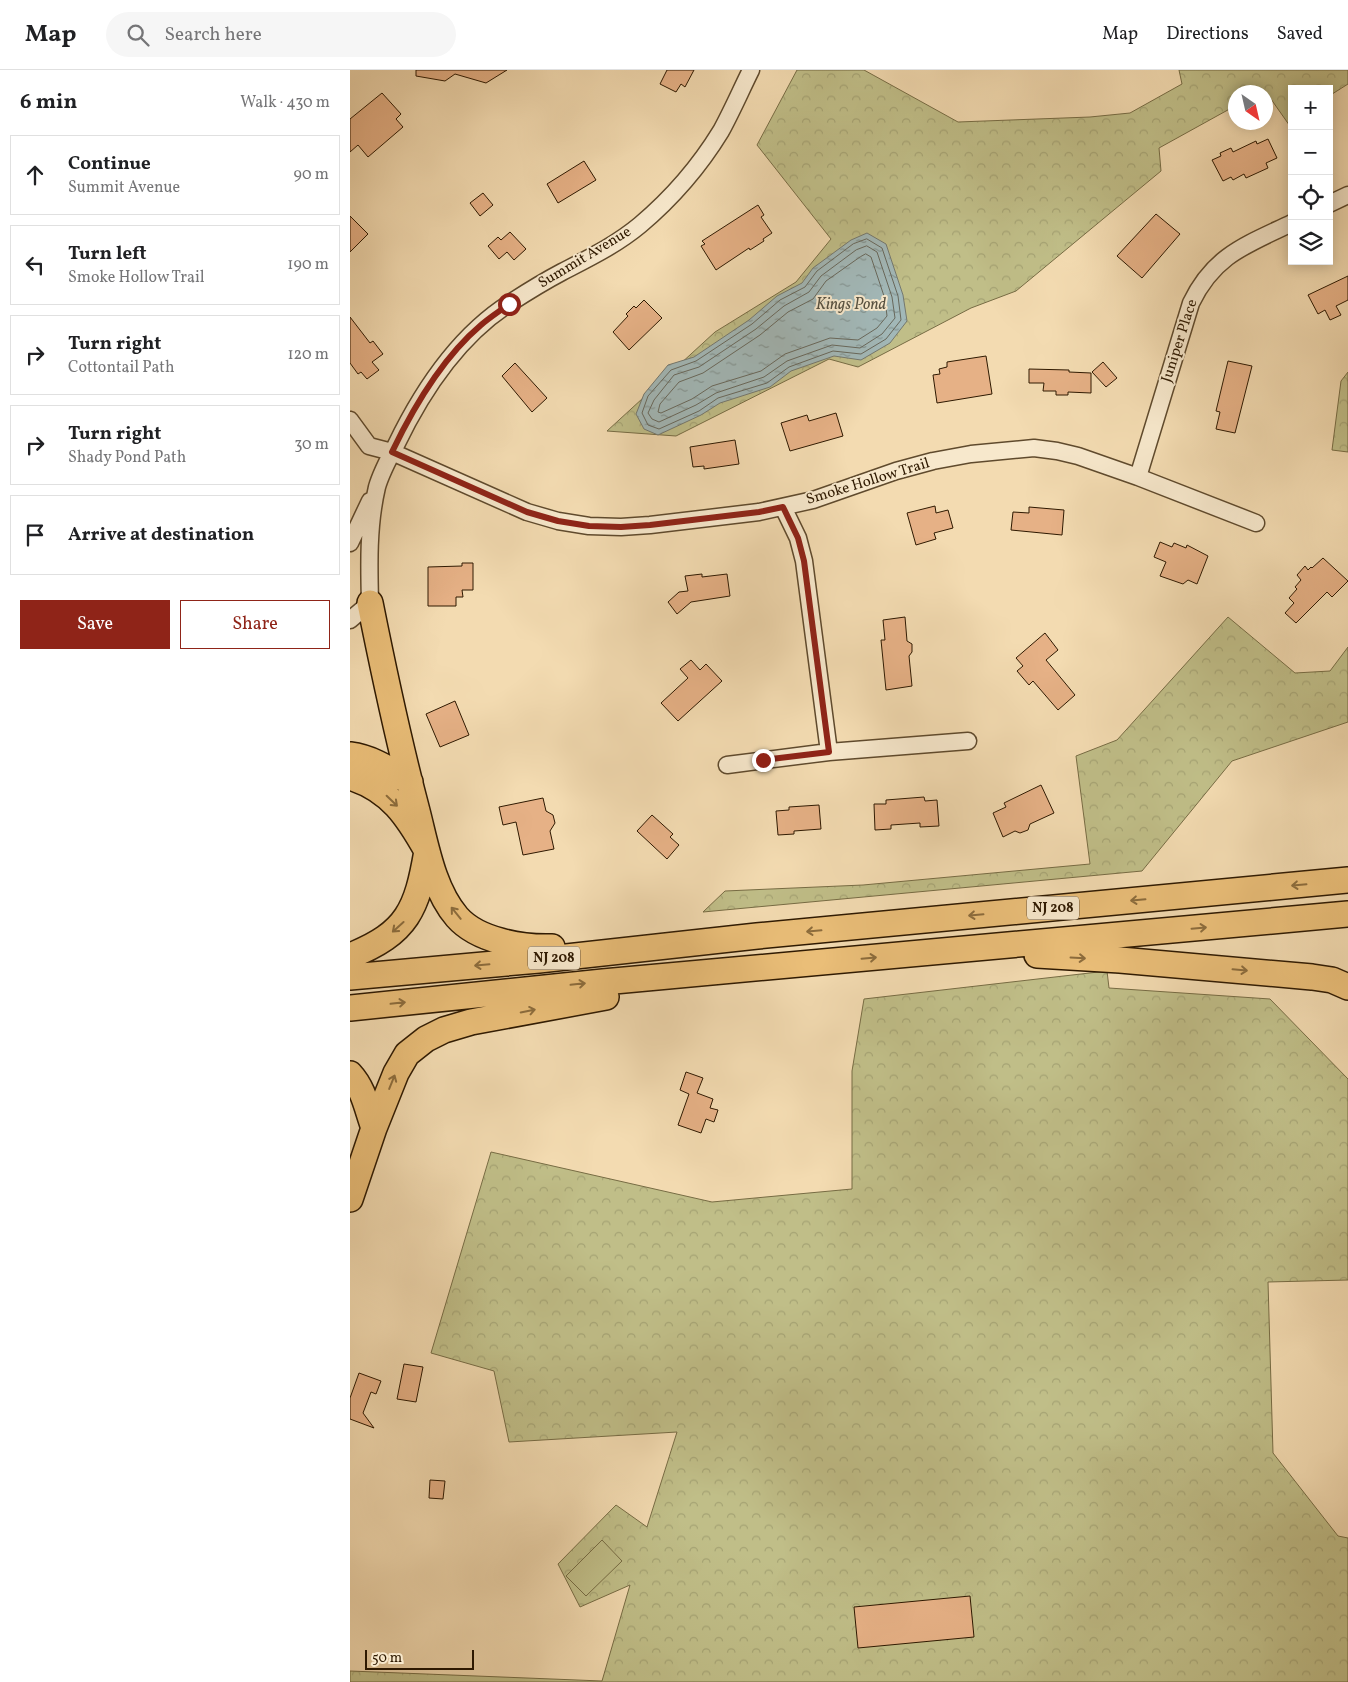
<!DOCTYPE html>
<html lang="en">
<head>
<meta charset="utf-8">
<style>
	body { margin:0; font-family:Vollkorn,serif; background:#f6f6f6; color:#202124 }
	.controls { position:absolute; right:15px; top:15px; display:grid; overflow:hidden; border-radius:0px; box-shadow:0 2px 12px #0003 }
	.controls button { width:45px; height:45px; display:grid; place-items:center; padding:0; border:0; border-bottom:1px solid #e0e0e0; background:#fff; color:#202124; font:25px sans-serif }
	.compass { position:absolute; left:878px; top:15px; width:45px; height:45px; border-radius:50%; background:#fff; box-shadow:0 2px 12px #0003; rotate:146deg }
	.scale { position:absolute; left:15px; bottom:12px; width:109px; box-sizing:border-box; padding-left:5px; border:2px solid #2e1901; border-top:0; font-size:14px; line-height:18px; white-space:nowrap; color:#2e1901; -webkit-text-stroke:4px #f7e8cc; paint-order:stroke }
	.stop { position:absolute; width:15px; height:15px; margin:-11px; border:4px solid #8f2418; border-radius:50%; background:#fff }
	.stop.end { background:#8f2418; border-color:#fff; box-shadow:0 1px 5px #0008 }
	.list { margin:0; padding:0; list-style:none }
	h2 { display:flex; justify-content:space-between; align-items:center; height:65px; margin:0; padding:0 20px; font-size:21px }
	h2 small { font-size:16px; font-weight:400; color:#757577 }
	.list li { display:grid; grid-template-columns:32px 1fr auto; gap:15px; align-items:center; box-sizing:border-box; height:80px; margin:0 10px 10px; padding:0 10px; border:1px solid #e0e0e0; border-radius:0px }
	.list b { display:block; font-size:19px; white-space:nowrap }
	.list p { margin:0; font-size:16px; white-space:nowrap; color:#757577 }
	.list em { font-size:16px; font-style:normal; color:#757577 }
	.actions { display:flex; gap:10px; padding:15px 20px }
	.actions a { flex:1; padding:11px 0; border:1px solid #8f2418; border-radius:0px; text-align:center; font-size:18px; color:#8f2418 }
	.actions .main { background:#8f2418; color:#fff }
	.icon { flex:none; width:28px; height:28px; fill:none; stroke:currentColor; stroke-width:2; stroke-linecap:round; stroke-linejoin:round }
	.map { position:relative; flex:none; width:998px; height:1612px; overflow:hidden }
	header { display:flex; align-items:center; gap:30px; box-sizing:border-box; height:70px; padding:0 25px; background:#fff; border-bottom:1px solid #e0e0e0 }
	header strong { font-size:24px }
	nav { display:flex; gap:28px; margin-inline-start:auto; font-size:18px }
	.search { width:350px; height:45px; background:#f6f6f6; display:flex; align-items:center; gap:12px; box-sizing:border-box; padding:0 18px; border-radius:28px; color:#757577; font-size:19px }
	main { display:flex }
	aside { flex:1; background:#fff }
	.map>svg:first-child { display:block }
	.forest { fill:url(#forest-crowns); stroke:#776c44 }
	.pitch { fill:#c0be88; stroke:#776c44 }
	.water { fill:url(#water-ripples); stroke:#74786f }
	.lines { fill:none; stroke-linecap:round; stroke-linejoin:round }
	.shore { stroke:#68685c; stroke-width:1 }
	.building { fill:#e6b186; stroke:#2e1901 }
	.minor-casing { stroke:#5f4a2d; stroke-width:19 }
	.highway-casing { stroke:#2e1901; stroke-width:28 }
	.minor { stroke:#f7e8cc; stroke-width:16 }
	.highway { stroke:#eabe78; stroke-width:25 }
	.oneway { stroke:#8c6c3c }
	.route { stroke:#8f2418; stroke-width:6 }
	.labels { text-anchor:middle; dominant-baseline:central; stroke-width:4; stroke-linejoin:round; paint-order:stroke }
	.shield { fill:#f7e8cc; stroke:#6a573e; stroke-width:1 }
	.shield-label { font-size:14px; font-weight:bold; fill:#2e1901 }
	.street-label { font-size:15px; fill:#2e1901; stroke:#f7e8cc }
	.water-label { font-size:16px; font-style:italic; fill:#575141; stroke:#f7e8cc }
</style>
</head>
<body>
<header>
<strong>Map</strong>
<div class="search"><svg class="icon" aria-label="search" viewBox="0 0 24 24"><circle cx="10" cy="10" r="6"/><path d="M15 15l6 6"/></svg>Search here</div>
<nav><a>Map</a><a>Directions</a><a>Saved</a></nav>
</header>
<main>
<aside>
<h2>6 min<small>Walk · 430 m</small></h2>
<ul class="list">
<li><svg class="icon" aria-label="ahead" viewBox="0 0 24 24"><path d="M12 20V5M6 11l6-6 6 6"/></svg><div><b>Continue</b><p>Summit Avenue</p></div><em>90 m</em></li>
<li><svg class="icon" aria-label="left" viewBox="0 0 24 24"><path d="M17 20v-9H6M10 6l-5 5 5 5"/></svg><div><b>Turn left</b><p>Smoke Hollow Trail</p></div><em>190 m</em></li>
<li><svg class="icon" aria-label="right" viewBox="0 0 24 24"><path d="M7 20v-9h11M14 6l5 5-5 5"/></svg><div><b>Turn right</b><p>Cottontail Path</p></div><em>120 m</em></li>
<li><svg class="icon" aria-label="right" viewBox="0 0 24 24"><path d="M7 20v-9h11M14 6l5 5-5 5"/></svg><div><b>Turn right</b><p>Shady Pond Path</p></div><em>30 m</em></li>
<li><svg class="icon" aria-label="arrive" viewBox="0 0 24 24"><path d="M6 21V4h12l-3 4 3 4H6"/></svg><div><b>Arrive at destination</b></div></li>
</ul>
<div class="actions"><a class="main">Save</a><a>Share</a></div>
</aside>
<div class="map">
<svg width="998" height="1612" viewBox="0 0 998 1612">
	<defs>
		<pattern id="forest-crowns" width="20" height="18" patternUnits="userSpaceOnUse" patternTransform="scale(1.25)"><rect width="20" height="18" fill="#c0be88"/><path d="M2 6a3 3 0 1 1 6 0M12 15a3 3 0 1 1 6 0" fill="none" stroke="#a5a374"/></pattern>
		<pattern id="water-ripples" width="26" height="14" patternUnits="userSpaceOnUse" patternTransform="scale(1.25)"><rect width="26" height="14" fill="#a2b8b8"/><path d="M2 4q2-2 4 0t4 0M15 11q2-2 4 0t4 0" fill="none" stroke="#849593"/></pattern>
	</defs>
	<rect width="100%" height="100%" fill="#f3dbb1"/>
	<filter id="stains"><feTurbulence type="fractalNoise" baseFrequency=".004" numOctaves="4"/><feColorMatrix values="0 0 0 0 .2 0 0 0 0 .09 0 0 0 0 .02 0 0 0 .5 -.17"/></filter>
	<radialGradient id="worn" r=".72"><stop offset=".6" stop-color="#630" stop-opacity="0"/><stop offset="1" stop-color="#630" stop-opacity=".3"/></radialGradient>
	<!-- forest -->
	<path class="forest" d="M447,0H514L608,52L740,47L780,43L832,14L829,0H998V14L979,26V19H942V59L916,22L913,21L910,22H886L885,36L809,78L811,101L666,221L621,238L508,297L479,289L326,366L257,361L365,262L446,212L481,169L407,75Z
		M998,302V382L982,380L991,311Z
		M878,547L945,603L980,601L998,577V652L882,691L792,801L353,842L375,821L513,815L740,794L726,686L767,670Z
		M757,901L759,918L920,929L998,1009V1210L918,1212L923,1383L988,1466L998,1468V1612H0V1601L252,1611L280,1515L230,1537L208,1494L266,1435L297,1457L327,1362L159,1372L144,1301L81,1283L141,1082L362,1132L502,1119V1001L514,929Z"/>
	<!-- pitch -->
	<path class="pitch" d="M252,1470L272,1491L236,1526L216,1506Z"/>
	<!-- water -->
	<path class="water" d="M517,163L536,174L553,225L557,251L540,273L511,290L484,286L441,301L420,317L370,333L351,345L308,365L294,359L286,344L294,324L318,295L344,287L399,250L427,226L452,213L463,198L501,170Z"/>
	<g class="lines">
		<!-- shore -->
		<path class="shore" d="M517,169L532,178L548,226L551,250L536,269L511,284L483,281L439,297L417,313L368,328L349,341L309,359L298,355L292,343L298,326L321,300L346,291L402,254L430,230L455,217L467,201L503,174Z
			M517,176L527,182L542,227L545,248L532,264L510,278L482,275L437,291L414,307L366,323L346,335L309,352L302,349L298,343L304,330L324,305L349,297L406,259L434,236L459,222L471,206L506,180Z
			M516,184L521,187L535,229L537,246L527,258L508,270L480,268L435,284L411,301L362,316L342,329L311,343L308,342L310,334L329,312L353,303L410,265L438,242L463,229L476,211L510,187Z"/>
	</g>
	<!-- building -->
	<path class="building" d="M66,0H157L136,13L105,4L95,11L66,6Z
		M317,0H344L335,17L331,14L326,22L310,14Z
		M32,23L51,44L46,49L53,57L18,87L8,75L0,82V49Z
		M918,69L927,88L916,93L918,98L896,108L894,104L883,110L881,107L873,111L862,90L871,86L870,83L881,78L883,82L906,71L907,74Z
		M234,91L246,110L208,133L197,114Z
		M133,123L143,135L130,146L120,133Z
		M408,135L414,145L411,147L422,163L413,169L414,171L400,180L399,178L366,200L351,176L355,174L352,171Z
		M806,144L830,164L792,208L767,186Z
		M0,146L18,164L0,182Z
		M160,162L176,179L164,190L157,182L149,189L138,176L148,167L151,170Z
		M998,206V230L986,236L991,245L980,250L975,240L968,244L958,225Z
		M294,230L312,248L279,280L263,262L278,246L276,244L284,236L286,238Z
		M0,247L20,273L23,271L33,284L22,292L29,300L17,309L11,302L8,304L0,293Z
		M636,286L642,324L587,333L583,305L590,304L589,299L597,297V292Z
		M878,291L902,296L885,363L866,359L870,342L866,341Z
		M753,292L767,308L756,317L742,302Z
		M165,293L197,328L182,342L152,306Z
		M679,299L719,300V302L741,303V323L718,322V325H706V321H693L694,313H679Z
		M486,343L493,366L440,381L431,353L457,345L459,351Z
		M385,370L389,394L354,399V396L343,397L340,377Z
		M585,436L586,443L598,440L603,458L584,463L586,469L566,475L557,443Z
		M679,437L714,440L712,465L661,460L663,442L679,443Z
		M810,472L822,477L824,473L836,478L837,475L858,486L847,514L838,510L833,514L810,506L816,492L804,487Z
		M973,488L998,511L982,527L977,522L946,553L935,543L944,533L939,528L947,519L945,517L951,510L947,505L955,496L958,500L961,497L962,498Z
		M112,493H123V520H112L113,527H106V536H78V497L112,496Z
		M352,504V507L377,504L380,526L341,532L327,544L318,532L329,522L338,521L335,506Z
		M555,547L557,571L562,574V582L559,586L562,616L536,620L531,570H535L533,550Z
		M695,563L708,580L696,590L725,625L708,640L683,611L679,615L667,601L673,596L666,588Z
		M341,590L350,600L356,594L372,611L328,651L311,633L338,608L330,599Z
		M105,631L119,665L90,677L76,644Z
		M691,715L704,743L680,754L678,760L670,763L665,761L653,767L643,743L656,737L654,733Z
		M574,727L575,731L587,730L589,756L570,757V753L541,755V759L525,760L524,734H536V730Z
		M193,728L196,741L203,745L205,753L200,761L204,779L173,785L166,752L153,755L149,737Z
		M469,735L471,759L444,761V764L428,765L426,741L439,740V737Z
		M302,745L323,764L320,767L329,775L317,789L287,761Z
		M336,1002L353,1008L347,1023L363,1029L360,1038L368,1040L364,1052L356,1049L351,1063L328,1055L339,1024L330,1020Z
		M54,1294L73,1297L66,1332L47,1329Z
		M9,1303L31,1311L26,1324L21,1322L13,1343L24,1358L0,1349V1328Z
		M80,1410L95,1411L93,1429L79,1428Z
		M620,1526L624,1567L508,1578L504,1537Z"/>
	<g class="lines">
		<defs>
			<path id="minor" d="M979,134L998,125
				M0,350L19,376L42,382L177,442L208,451L239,456L271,457L300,455L409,442L463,430L546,401L583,391L621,384L684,378L707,381L728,386L788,407L906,453
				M788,407L841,233C864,185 896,175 942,153
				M433,437L448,468L454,491L479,682
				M0,473L20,431
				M0,550L20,533C19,495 18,455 27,417C31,403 39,388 46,375C72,321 108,266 160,233C177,222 195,211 212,202C239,188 266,175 290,155C322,128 349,97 371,61C382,41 391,20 401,0
				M377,695L479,682L618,671"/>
			<path id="highway" d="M20,533C34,603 49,673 67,741C76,776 83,819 107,847C128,871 173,878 202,877
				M0,685C23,688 40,700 60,712
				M0,707C40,719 58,747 77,781C67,839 58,863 0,886
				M687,885L770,890L962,907L982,910L998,917
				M0,907L189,890L407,866L998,810
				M0,938L253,912L998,844
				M0,1004C14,1019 17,1039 24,1058
				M0,1129L24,1058L46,1003L57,984L76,969L94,960L121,952L256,927"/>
		</defs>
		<!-- minor casing -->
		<use href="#minor" class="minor-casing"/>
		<!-- highway casing -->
		<use href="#highway" class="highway-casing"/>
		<!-- minor -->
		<use href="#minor" class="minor"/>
		<!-- highway -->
		<use href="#highway" class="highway"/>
	</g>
	<!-- one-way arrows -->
	<defs><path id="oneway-shaft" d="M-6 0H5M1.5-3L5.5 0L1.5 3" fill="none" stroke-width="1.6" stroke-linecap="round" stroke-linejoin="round" transform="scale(1.25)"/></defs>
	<g class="oneway">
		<use href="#oneway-shaft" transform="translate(42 731) rotate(44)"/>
		<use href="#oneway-shaft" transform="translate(949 815) rotate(175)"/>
		<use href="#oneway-shaft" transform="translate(788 830) rotate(175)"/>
		<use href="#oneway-shaft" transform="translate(106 843) rotate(-129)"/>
		<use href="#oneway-shaft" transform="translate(626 845) rotate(175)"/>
		<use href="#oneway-shaft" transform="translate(48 857) rotate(138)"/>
		<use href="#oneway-shaft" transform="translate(849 858) rotate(-5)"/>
		<use href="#oneway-shaft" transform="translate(464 861) rotate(175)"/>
		<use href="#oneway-shaft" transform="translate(519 888) rotate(-5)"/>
		<use href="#oneway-shaft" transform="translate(728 888) rotate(3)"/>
		<use href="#oneway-shaft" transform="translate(132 895) rotate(175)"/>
		<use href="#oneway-shaft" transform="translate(890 900) rotate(5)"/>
		<use href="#oneway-shaft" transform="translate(228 914) rotate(-6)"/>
		<use href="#oneway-shaft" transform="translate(48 933) rotate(-6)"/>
		<use href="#oneway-shaft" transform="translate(178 941) rotate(-11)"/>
		<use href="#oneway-shaft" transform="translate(42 1012) rotate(-68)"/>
	</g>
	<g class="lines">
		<!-- route -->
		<path class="route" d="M159,234C150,241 140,247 131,255C92,288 64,336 42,382L177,442L208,451L239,456L271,457L300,455L409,442L433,437L448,468L454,491L479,682L413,690"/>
	</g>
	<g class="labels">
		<!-- shield labels -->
		<g class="shield">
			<rect x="677" y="826.5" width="52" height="23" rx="4"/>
			<rect x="178" y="876.5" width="52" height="23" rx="4"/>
		</g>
		<g class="shield-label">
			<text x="703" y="838">NJ 208</text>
			<text x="204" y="888">NJ 208</text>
		</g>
		<!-- street labels -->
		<g class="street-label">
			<text transform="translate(235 188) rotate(-31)">Summit Avenue</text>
			<text transform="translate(830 271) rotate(-72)">Juniper Place</text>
			<text transform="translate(518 412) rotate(-17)">Smoke Hollow Trail</text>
		</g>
		<!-- water labels -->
		<g class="water-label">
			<text x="501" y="235">Kings Pond</text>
		</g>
	</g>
	<rect width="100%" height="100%" filter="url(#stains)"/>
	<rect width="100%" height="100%" fill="url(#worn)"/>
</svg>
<div class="controls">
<button>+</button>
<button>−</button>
<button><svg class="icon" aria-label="locate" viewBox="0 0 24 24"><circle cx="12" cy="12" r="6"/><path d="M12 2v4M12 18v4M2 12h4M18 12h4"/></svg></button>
<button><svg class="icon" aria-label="layers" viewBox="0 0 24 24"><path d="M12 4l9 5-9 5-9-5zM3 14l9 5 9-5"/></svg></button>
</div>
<svg class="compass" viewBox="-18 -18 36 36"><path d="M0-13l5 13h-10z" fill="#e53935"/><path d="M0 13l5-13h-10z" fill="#757577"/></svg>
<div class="scale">50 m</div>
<div class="stop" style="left:159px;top:234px"></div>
<div class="stop end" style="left:413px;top:690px"></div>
</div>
</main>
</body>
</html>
